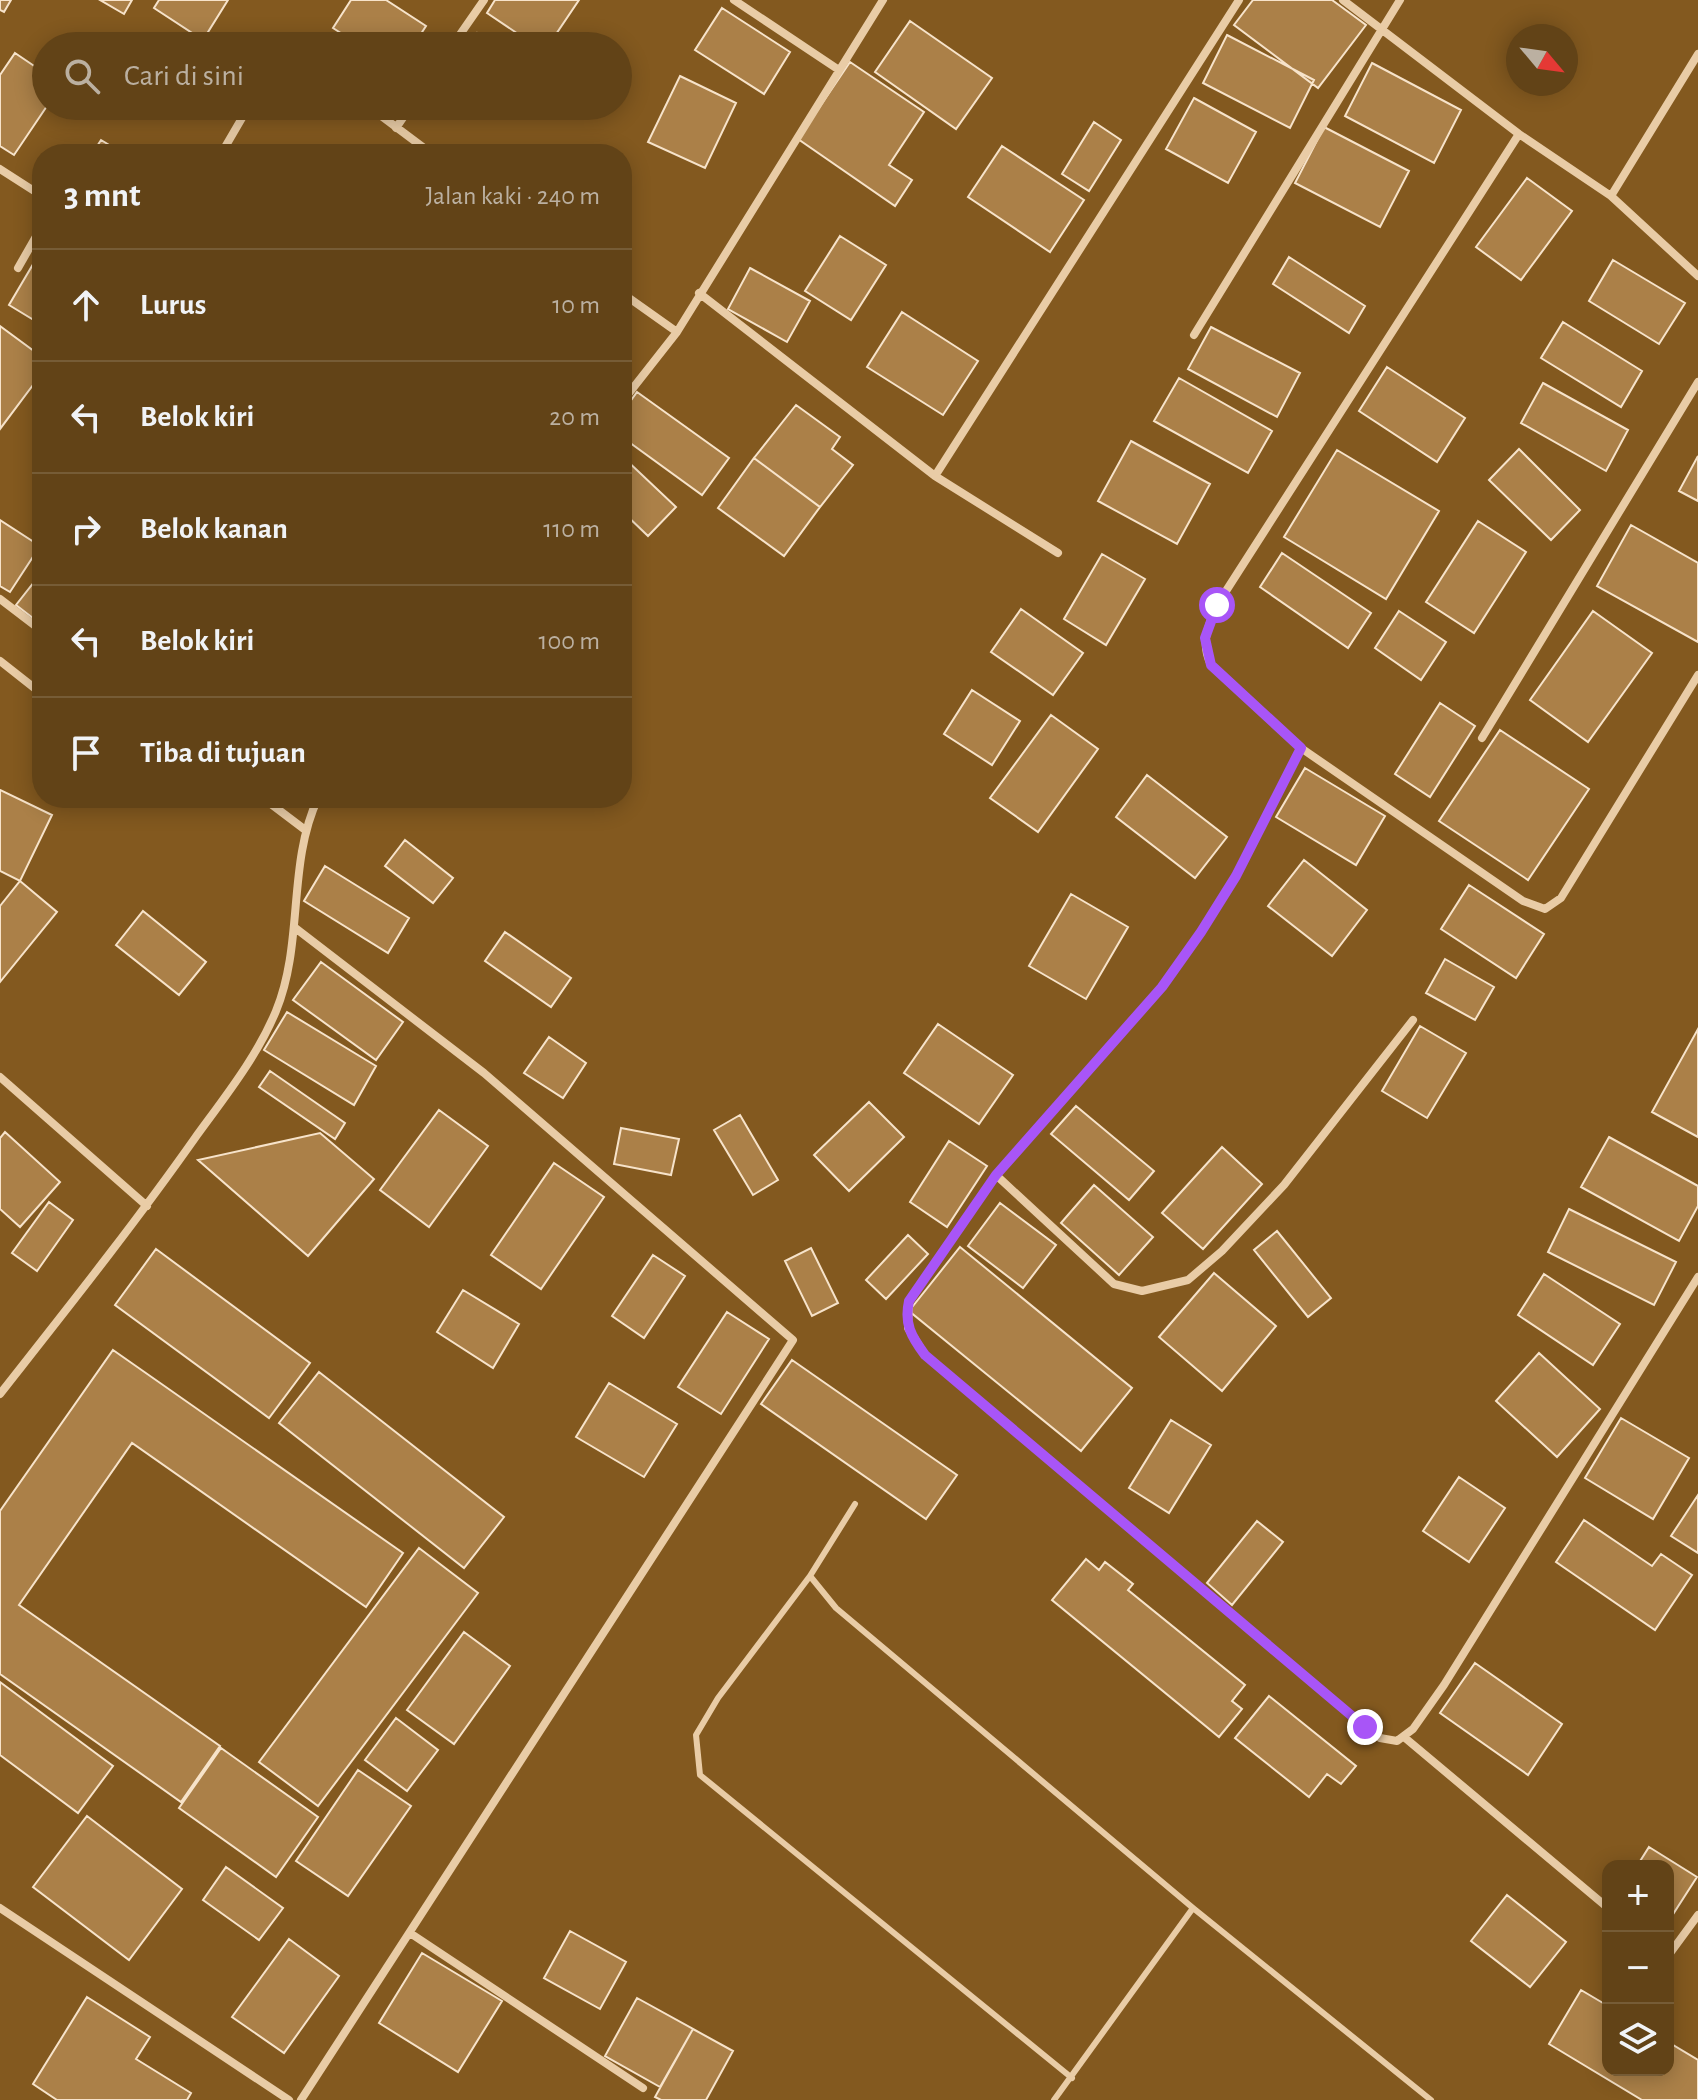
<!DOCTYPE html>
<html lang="id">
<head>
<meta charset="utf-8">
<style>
	body { margin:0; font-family:"Alegreya Sans",sans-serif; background:#6b4e24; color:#f1f3f6 }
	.controls { position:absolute; right:24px; bottom:24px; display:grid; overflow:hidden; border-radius:16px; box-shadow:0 4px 20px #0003 }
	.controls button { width:72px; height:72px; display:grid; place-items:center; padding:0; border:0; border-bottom:2px solid #765c36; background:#624317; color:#f1f3f6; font:40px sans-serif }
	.compass { position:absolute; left:1506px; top:24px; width:72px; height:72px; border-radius:50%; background:#624317; box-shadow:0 4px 20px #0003; rotate:119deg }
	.stop { position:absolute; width:24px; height:24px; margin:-18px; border:6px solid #a855f7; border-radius:50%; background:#fff }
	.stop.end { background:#a855f7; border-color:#fff; box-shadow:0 2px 8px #0008 }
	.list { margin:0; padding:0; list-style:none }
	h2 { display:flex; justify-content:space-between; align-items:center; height:104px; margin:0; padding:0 32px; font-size:34px }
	h2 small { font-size:26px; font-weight:400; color:#bbb0a1 }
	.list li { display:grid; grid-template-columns:52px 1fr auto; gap:24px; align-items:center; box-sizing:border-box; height:112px; padding:0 32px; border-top:2px solid #765c36 }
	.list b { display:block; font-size:30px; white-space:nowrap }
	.list em { font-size:26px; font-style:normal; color:#bbb0a1 }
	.icon { flex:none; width:44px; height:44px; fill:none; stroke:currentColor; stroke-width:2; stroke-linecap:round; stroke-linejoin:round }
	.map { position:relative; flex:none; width:1698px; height:2100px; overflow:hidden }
	.search { position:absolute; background:#624317; box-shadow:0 4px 20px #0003; left:32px; top:32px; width:600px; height:88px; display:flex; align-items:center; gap:20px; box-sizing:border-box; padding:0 28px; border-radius:44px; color:#bbb0a1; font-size:30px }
	.panel { position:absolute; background:#624317; box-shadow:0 4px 20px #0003; left:32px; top:144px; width:600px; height:664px; border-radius:32px }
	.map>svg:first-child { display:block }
	.building { fill:#ab8048; stroke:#f7e3ca; stroke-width:2 }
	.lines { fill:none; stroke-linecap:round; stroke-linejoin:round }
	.service { stroke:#e9cca6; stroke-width:6 }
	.minor { stroke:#e9cca6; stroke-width:8 }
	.route { stroke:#a855f7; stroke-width:10 }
</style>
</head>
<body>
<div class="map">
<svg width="1698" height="2100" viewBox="0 0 1698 2100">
	<rect width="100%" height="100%" fill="#83591f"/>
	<!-- building -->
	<path class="building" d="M0,0H11L4,12L0,10Z
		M100,0H132L124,14Z
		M159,0H228L203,40L154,8Z
		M351,0H386L426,26L413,46H361L333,28Z
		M495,0H579L548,46H536L487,13Z
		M1253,0H1332L1366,25L1318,88L1234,25Z
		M722,8L790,52L764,94L695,50Z
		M910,21L992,78L956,129L875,72Z
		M477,33L491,46H465Z
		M1227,35L1314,80L1290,128L1203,83Z
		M15,53L46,74L47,106L14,155L0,146V75Z
		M850,62L924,112L889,165L912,180L895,206L798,139Z
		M1372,63L1461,110L1434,163L1345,116Z
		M680,76L736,103L705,168L648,142Z
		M1194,98L1256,132L1228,183L1166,149Z
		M157,106H185L178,118Z
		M1094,122L1121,140L1089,191L1062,174Z
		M1324,127L1409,171L1380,227L1295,183Z
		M101,140L124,154H92Z
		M1002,146L1084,200L1050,252L968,197Z
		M1527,178L1572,211L1521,280L1476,247Z
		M840,236L886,265L851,320L805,291Z
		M42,249V325L9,305Z
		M1289,257L1365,306L1349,333L1273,284Z
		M1613,260L1685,303L1659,344L1589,301Z
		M750,268L810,301L787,342L728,309Z
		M902,312L978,361L943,415L867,367Z
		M1563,322L1642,371L1621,407L1541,358Z
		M0,326L42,357V373L0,429Z
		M1211,327L1300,373L1277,417L1188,369Z
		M1387,367L1465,418L1437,462L1359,411Z
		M1179,378L1272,431L1248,473L1154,421Z
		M1543,383L1628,430L1606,471L1521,423Z
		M637,392L729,458L702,495L622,437V413Z
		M796,405L840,437L832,449L853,465L820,507L754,458Z
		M1131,441L1210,484L1177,544L1098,501Z
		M1519,449L1580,510L1551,540L1489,480Z
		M1337,450L1439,511L1386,599L1284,537Z
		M622,456L676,507L648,536L622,511Z
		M1698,456V501L1679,491Z
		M754,458L820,507L784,556L718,508Z
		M0,520L40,546L10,592L0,586Z
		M1478,521L1526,552L1474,633L1426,602Z
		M1631,525L1698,563V642L1597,586Z
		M1282,553L1371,613L1348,648L1260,587Z
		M1102,554L1145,579L1106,645L1064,619Z
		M42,572V625L16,605Z
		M1021,609L1083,653L1053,695L991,652Z
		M1399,611L1446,642L1421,680L1375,648Z
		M1593,611L1652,653L1588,742L1530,700Z
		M972,690L1020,721L992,765L944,734Z
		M1440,703L1475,726L1430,797L1395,774Z
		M1051,715L1098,749L1038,832L990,798Z
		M1500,730L1589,789L1528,880L1439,821Z
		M1305,768L1385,816L1356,865L1276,817Z
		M1147,775L1227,837L1195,878L1116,817Z
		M0,790L52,815L20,881L0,871Z
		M405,840L453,878L433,903L385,866Z
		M1304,860L1367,910L1332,956L1268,906Z
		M325,866L409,918L388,953L304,901Z
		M20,881L57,912L0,982V906Z
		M1469,885L1544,934L1516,978L1441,929Z
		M1071,894L1128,927L1086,999L1029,966Z
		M143,911L206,962L179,995L116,945Z
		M505,932L571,978L551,1007L485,961Z
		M1445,959L1494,987L1475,1020L1426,993Z
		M321,962L403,1022L376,1060L293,1000Z
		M287,1012L376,1066L354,1105L264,1050Z
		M938,1024L1013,1075L979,1124L904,1073Z
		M1420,1026L1466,1053L1427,1118L1382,1091Z
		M1698,1029V1137L1652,1112Z
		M549,1037L586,1063L563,1098L524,1073Z
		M270,1071L345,1123L335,1139L259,1087Z
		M869,1102L904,1137L849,1191L814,1155Z
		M1076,1106L1154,1171L1129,1200L1051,1134Z
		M439,1110L488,1146L429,1227L380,1190Z
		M740,1115L778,1180L753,1195L714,1130Z
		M621,1128L679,1139L671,1175L614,1164Z
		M5,1132L60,1182L20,1227L0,1209V1138Z
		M320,1133L374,1179L308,1256L198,1160Z
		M1609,1137L1698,1186V1206L1679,1241L1581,1187Z
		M949,1141L987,1166L947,1227L910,1202Z
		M1222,1147L1262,1184L1203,1249L1162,1213Z
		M554,1163L604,1197L541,1289L491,1255Z
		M1094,1185L1153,1237L1119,1275L1061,1223Z
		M49,1202L73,1220L37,1271L12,1253Z
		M1000,1203L1056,1245L1023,1288L968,1246Z
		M1569,1209L1676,1262L1654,1305L1548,1252Z
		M1277,1231L1331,1298L1308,1317L1254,1250Z
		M908,1235L928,1254L886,1299L866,1280Z
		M960,1247L1132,1388L1081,1451L909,1311Z
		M811,1248L838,1303L812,1316L785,1261Z
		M156,1249L310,1363L269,1418L115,1305Z
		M653,1255L685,1276L644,1338L612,1316Z
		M1214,1273L1276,1326L1222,1391L1159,1337Z
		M1544,1274L1620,1324L1593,1365L1518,1315Z
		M463,1290L519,1324L493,1368L437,1332Z
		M727,1312L769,1339L721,1414L678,1387Z
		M113,1350L403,1553L366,1607L132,1443L19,1605L220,1746L181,1802L0,1674V1511Z
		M1539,1353L1600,1409L1557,1457L1496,1401Z
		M792,1360L957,1475L926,1519L761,1404Z
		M319,1372L504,1517L464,1568L279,1423Z
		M609,1383L677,1424L644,1477L576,1437Z
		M1621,1418L1689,1458L1653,1519L1585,1478Z
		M1171,1420L1211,1445L1169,1513L1129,1488Z
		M1459,1477L1505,1508L1469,1562L1423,1531Z
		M1698,1495V1553L1671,1536Z
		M1584,1520L1652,1566L1661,1554L1692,1575L1655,1630L1556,1562Z
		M1257,1521L1283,1542L1232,1605L1207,1583Z
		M419,1548L478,1593L318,1806L259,1762Z
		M1086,1559L1099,1570L1105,1562L1133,1584L1128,1590L1245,1685L1232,1701L1242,1709L1219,1737L1052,1600Z
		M464,1632L510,1666L454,1744L407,1710Z
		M1475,1663L1562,1724L1528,1775L1440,1713Z
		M0,1682L113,1766L78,1813L0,1755Z
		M1269,1696L1356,1766L1341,1784L1327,1774L1309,1797L1235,1738Z
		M396,1718L438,1750L407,1791L365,1760Z
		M221,1748L318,1817L276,1877L179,1808Z
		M358,1770L411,1806L348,1896L296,1861Z
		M87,1816L182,1889L129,1960L33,1887Z
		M1649,1847L1697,1877L1668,1922V1866H1637Z
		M226,1867L283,1908L259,1940L203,1900Z
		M1507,1895L1566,1942L1530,1987L1471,1941Z
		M570,1931L626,1962L600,2009L544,1978Z
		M289,1939L339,1976L284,2053L232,2017Z
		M422,1953L502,2001L458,2072L379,2023Z
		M1581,1990L1608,2006V2070H1668V2042L1698,2060V2100H1642L1549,2044Z
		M87,1997L150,2037L136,2059L191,2093L187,2100H57L33,2084Z
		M637,1998L693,2029L660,2087L605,2056Z
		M693,2029L733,2051L706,2100H661L655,2097Z"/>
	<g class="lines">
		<!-- service -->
		<path class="service" d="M855,1504L810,1576L836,1608L1193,1908L1431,2100
			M810,1576L718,1698L696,1735L700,1775L1072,2078
			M1054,2100L1193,1908"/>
		<!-- minor -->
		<path class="minor" d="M734,0L839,70
			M1343,0L1519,134L1611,196L1698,276
			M284,46L287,42L292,46
			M452,46L484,0
			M368,106L432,154
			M396,128L411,106
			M1519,134L1217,605C1208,626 1200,643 1211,665L1301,748L1523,901L1545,909L1561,898L1698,675
			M221,154L249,106
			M0,169L42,196
			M1611,196L1698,54
			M18,268L42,226
			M622,293L677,332
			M699,293L935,476L1058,553
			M1194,335L1400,0
			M622,402L677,332L883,0
			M935,476L1239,0
			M0,599L42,631
			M0,661L42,694
			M1482,738L1698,382
			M1301,748L1236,876L1201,932L1162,987L996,1175L909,1301L908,1328L925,1355L1365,1727L1380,1738L1397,1741L1413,1729L1444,1685L1698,1277
			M263,798L304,829
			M294,927L484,1073L793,1340L301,2100
			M0,1077L147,1206
			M996,1175L1114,1284L1142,1291L1188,1280L1222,1251L1284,1185L1413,1020
			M0,1394C66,1310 133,1226 195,1138C224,1098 257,1057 276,1011C304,943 287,864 318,798
			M1404,1737L1608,1908
			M0,1908L289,2100
			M410,1933L643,2088
			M1668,1956L1698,1915"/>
	</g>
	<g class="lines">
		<!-- route -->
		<path class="route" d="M1217,605L1205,638L1211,665L1301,748L1236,876L1201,932L1162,987L996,1175L909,1301C904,1324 911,1336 925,1355L1365,1727"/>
	</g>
</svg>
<div class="controls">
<button>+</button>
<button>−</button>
<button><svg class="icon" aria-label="layers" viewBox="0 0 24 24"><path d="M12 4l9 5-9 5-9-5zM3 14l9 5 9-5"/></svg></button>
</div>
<svg class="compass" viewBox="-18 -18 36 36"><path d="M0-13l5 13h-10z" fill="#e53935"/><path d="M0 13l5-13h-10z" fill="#bbb0a1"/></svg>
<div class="stop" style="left:1217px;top:605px"></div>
<div class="stop end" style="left:1365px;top:1727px"></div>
<div class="search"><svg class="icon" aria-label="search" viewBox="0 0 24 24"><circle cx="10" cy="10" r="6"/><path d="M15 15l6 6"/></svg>Cari di sini</div>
<section class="panel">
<h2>3 mnt<small>Jalan kaki · 240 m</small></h2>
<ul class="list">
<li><svg class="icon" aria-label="ahead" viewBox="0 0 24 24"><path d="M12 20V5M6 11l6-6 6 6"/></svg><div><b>Lurus</b></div><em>10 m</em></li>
<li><svg class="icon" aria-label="left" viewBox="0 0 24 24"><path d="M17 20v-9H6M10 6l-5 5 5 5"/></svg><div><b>Belok kiri</b></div><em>20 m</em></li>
<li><svg class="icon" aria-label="right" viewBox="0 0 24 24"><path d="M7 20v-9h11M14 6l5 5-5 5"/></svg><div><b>Belok kanan</b></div><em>110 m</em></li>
<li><svg class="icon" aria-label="left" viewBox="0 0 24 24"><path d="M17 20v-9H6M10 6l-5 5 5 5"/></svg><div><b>Belok kiri</b></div><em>100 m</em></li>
<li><svg class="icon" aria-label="arrive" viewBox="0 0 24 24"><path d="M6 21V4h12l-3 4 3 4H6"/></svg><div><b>Tiba di tujuan</b></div></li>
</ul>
</section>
</div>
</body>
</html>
